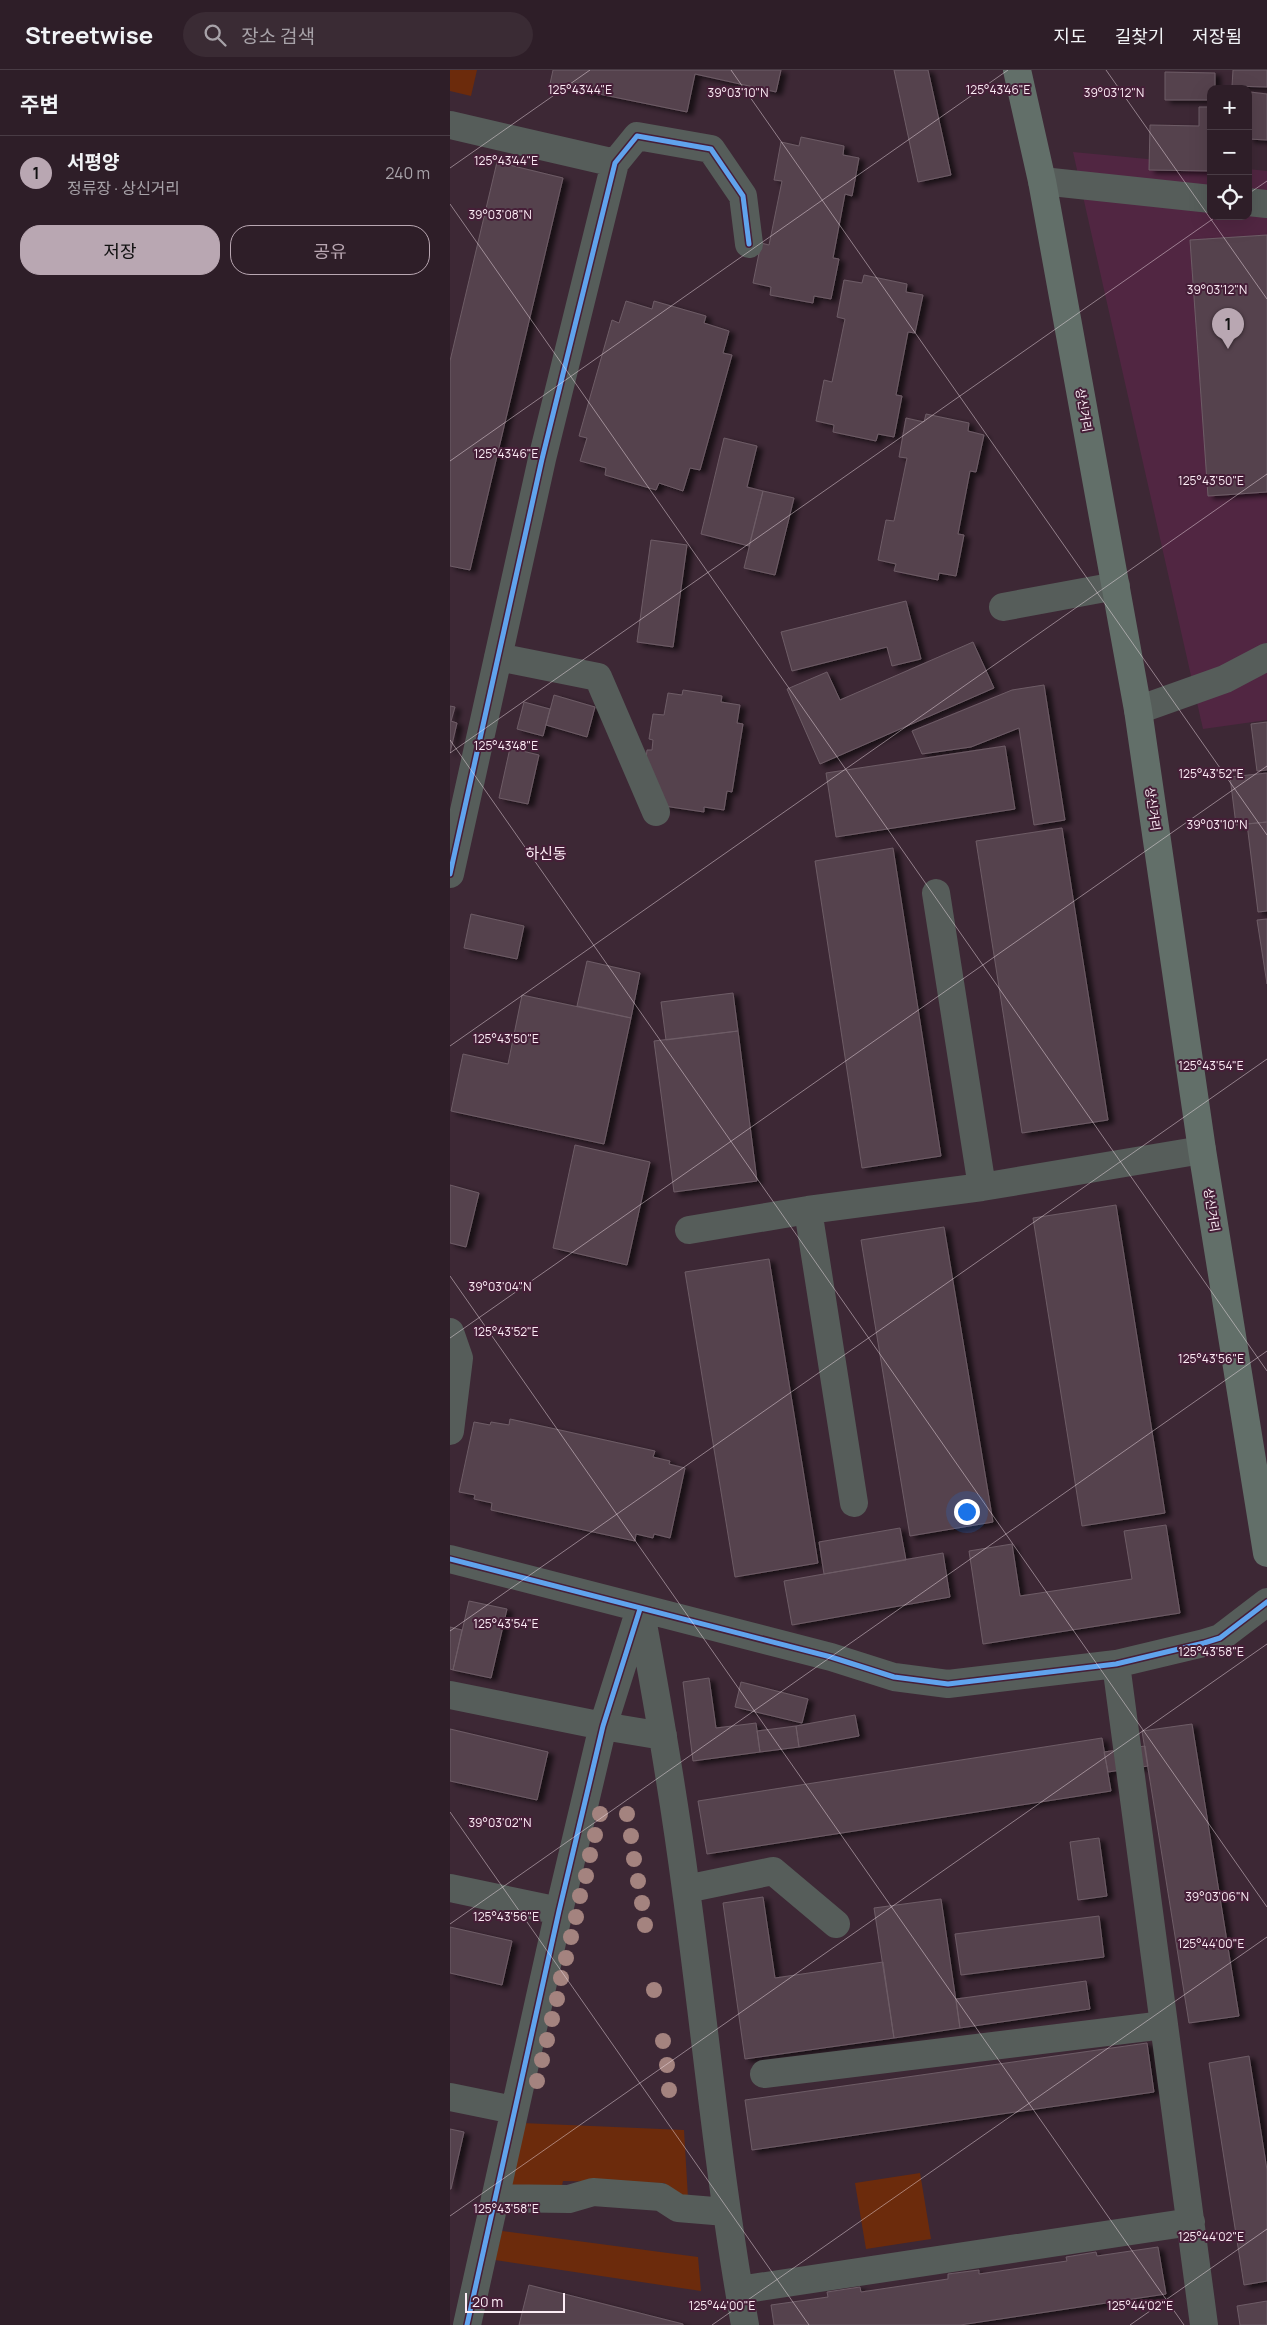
<!DOCTYPE html>
<html lang="ko">
<head>
<meta charset="utf-8">
<style>
	body { margin:0; font-family:Manrope,"Noto Sans KR",sans-serif; background:#3a2b34; color:#f1f3f6 }
	.controls { position:absolute; right:15px; top:15px; display:grid; overflow:hidden; border-radius:10px; box-shadow:0 5px 20px #0002 }
	.controls button { width:45px; height:45px; display:grid; place-items:center; padding:0; border:0; border-bottom:1px solid #493c45; background:#2e1e28; color:#f1f3f6; font:25px sans-serif }
	.scale { position:absolute; left:15px; bottom:12px; width:100px; box-sizing:border-box; padding-left:5px; border:2px solid #fcecf5; border-top:0; font-size:14px; line-height:18px; white-space:nowrap; color:#fcecf5; -webkit-text-stroke:4px #461f38; paint-order:stroke }
	.you { position:absolute; left:516px; top:1441px; width:18px; height:18px; margin:-12px; border:4px solid #fff; border-radius:50%; background:#1a73e8; box-shadow:0 0 0 8px #1a73e833 }
	.badge { display:grid; place-items:center; width:32px; height:32px; border-radius:50%; background:#b9a7b2; color:#111; font-size:16px; font-weight:700 }
	.pin { position:absolute; translate:-50% -41px; filter:drop-shadow(0 1px 2px #0008) }
	.pin::after { content:''; position:absolute; top:26px; width:18px; height:15px; background:inherit; clip-path:polygon(0 0,100% 0,50% 100%) }
	.list { margin:0; padding:0; list-style:none }
	h2 { display:flex; justify-content:space-between; align-items:center; height:65px; margin:0; padding:0 20px; font-size:21px }
	h2 small { font-size:16px; font-weight:400; color:#a7a2a8 }
	.list li { display:grid; grid-template-columns:32px 1fr auto; gap:15px; align-items:center; box-sizing:border-box; height:75px; padding:0 20px; border-top:1px solid #493c45 }
	.list b { display:block; font-size:19px; white-space:nowrap }
	.list p { margin:0; font-size:16px; white-space:nowrap; color:#a7a2a8 }
	.list em { font-size:16px; font-style:normal; color:#a7a2a8 }
	.actions { display:flex; gap:10px; padding:15px 20px }
	.actions a { flex:1; padding:11px 0; border:1px solid #b9a7b2; border-radius:20px; text-align:center; font-size:18px; color:#b9a7b2 }
	.actions .main { background:#b9a7b2; color:#111 }
	.icon { flex:none; width:28px; height:28px; fill:none; stroke:currentColor; stroke-width:2; stroke-linecap:round; stroke-linejoin:round }
	.map { position:relative; flex:none; width:817px; height:2255px; overflow:hidden }
	header { display:flex; align-items:center; gap:30px; box-sizing:border-box; height:70px; padding:0 25px; background:#2e1e28; border-bottom:1px solid #493c45 }
	header strong { font-size:24px }
	nav { display:flex; gap:28px; margin-inline-start:auto; font-size:18px }
	.search { width:350px; height:45px; background:#3a2b34; display:flex; align-items:center; gap:12px; box-sizing:border-box; padding:0 18px; border-radius:28px; color:#a7a2a8; font-size:19px }
	main { display:flex }
	aside { flex:1; background:#2e1e28 }
	.map>svg:first-child { display:block }
	.built { fill:#512642 }
	.green { fill:#6c2b0c }
	.building { fill:#55434e; stroke:#6e5c66; filter:url(#shadow) }
	.lines { fill:none; stroke-linecap:round; stroke-linejoin:round }
	.minor { stroke:#565d5a; stroke-width:28 }
	.major { stroke:#626f69; stroke-width:28 }
	.cycleway-casing { stroke:#461f38; stroke-width:8 }
	.cycleway { stroke:#60a3ed; stroke-width:5 }
	.tree { fill:#a4837f }
	.ticks { fill:none; stroke:#fcecf5; stroke-width:1; stroke-opacity:0.45 }
	.labels { text-anchor:middle; dominant-baseline:central; stroke-width:4; stroke-linejoin:round; paint-order:stroke }
	.street-label { font-size:12px; fill:#fcecf5; stroke:#461f38 }
	.quarter-label { font-size:15px; fill:#fcecf5; stroke:#461f38 }
	.ticks-label { font-size:12px; text-anchor:middle; fill:#fcecf5; stroke:#461f38; stroke-width:4; stroke-linejoin:round; paint-order:stroke }
</style>
</head>
<body>
<header>
<strong>Streetwise</strong>
<div class="search"><svg class="icon" aria-label="search" viewBox="0 0 24 24"><circle cx="10" cy="10" r="6"/><path d="M15 15l6 6"/></svg>장소 검색</div>
<nav><a>지도</a><a>길찾기</a><a>저장됨</a></nav>
</header>
<main>
<aside>
<h2>주변<small></small></h2>
<ul class="list">
<li><span class="badge">1</span><div><b>서평양</b><p>정류장 · 상신거리</p></div><em>240 m</em></li>
</ul>
<div class="actions"><a class="main">저장</a><a>공유</a></div>
</aside>
<div class="map">
<svg width="817" height="2255" viewBox="0 0 817 2255">
	<defs>
		<filter id="shadow"><feDropShadow dx="5.5" dy="3" stdDeviation="2.5" flood-color="#0009"/></filter>
	</defs>
	<rect width="100%" height="100%" fill="#3d2835"/>
	<!-- built -->
	<path class="built" d="M623,82L761,95V146H798V99L817,101V650L753,659Z"/>
	<!-- green -->
	<path class="green" d="M0,0H27L21,26L0,21Z
		M72,2053L234,2060L238,2128L217,2129L215,2113L113,2111L110,2125L58,2123Z
		M470,2103L481,2169L416,2179L405,2113Z
		M52,2161L248,2187L251,2221L45,2190Z"/>
	<!-- building -->
	<path class="building" d="M103,0H331L326,22L245,4L237,42L100,14Z
		M444,0H478L501,105L468,112Z
		M783,0H817V17L782,16Z
		M715,2L765,3V19H761V30H715Z
		M800,22L817,24V70L798,69Z
		M749,37H761V101L699,100L700,55L749,56Z
		M351,67L394,76L393,85L409,88L402,126L395,124L383,188L389,189L381,229L364,226L363,233L320,225L321,217L303,213L311,173L319,175L332,111L324,110L331,72L349,76Z
		M47,92L113,108L20,500L0,496V291Z
		M817,165V422L758,426L740,170Z
		M414,205L457,214L456,222L473,225L465,263L458,262L446,325L452,326L444,367L428,364L426,371L383,362L384,355L366,351L374,310L382,312L395,249L387,247L394,210L412,213Z
		M176,231L202,239L204,231L256,246L254,253L279,261L273,283L282,285L250,400L240,398L233,421L209,413L206,420L155,405L156,398L130,391L137,368L129,366L162,250L169,253Z
		M476,344L519,353L518,361L534,365L526,402L520,401L508,464L514,465L506,506L489,503L488,510L444,501L446,494L428,490L436,450L444,451L457,388L449,387L456,348L474,352Z
		M274,368L307,376L297,417L313,421L299,476L251,464Z
		M313,421L344,428L325,505L294,498Z
		M201,470L237,475L223,577L187,572Z
		M456,531L471,589L442,596L437,577L342,601L331,562Z
		M523,572L544,618L370,694L337,619L377,602L390,630Z
		M594,615L615,750L584,755L569,658L521,677L472,684L462,661L562,620Z
		M233,620L272,626L271,632L290,635L287,653L293,654L282,722L277,721L274,740L254,737V742L214,736L194,704L197,680H202L203,670L199,669L203,644L214,645L218,623L232,625Z
		M104,625L145,637L137,667L96,655Z
		M74,632L100,639L93,666L67,659Z
		M0,636L5,637L1,651L7,653L0,683Z
		M817,652V700L807,701L801,654Z
		M555,676L565,739L386,767L376,703Z
		M60,678L89,685L78,734L49,728Z
		M817,703V752L786,755L780,707Z
		M817,752V841L808,842L797,754Z
		M612,758L658,1050L572,1063L526,771Z
		M443,778L491,1086L412,1098L365,791Z
		M21,844L74,856L67,889L14,878Z
		M817,849V914L807,850Z
		M137,891L190,903L181,948L127,936Z
		M283,923L288,961L216,970L211,932Z
		M72,925L181,948L154,1074L1,1041L13,984L58,994Z
		M288,961L307,1111L224,1122L204,971Z
		M125,1075L200,1092L177,1195L103,1178Z
		M0,1115L29,1123L16,1177L0,1173Z
		M666,1135L715,1443L632,1456L583,1148Z
		M494,1157L543,1452L460,1466L411,1170Z
		M319,1189L368,1493L285,1507L235,1202Z
		M60,1349L205,1381L203,1387L220,1391L219,1394L235,1398L220,1468L204,1464L203,1468L186,1464L185,1471L41,1440L42,1433L24,1429L25,1425L9,1422L24,1352L40,1355L41,1352L59,1355Z
		M716,1455L730,1543L533,1574L519,1481L562,1474L570,1526L682,1509L674,1461Z
		M450,1458L456,1490L374,1504L369,1472Z
		M493,1483L500,1527L342,1555L334,1511Z
		M19,1531L57,1539L41,1608L3,1600Z
		M0,1557L12,1560L3,1600L0,1599Z
		M259,1608L266,1658L306,1653L310,1682L243,1691L233,1612Z
		M291,1612L358,1629L352,1653L285,1637Z
		M405,1645L409,1666L349,1677L346,1656Z
		M742,1654L789,1946L739,1953L692,1661Z
		M346,1656L349,1677L310,1682L307,1661Z
		M0,1659L98,1682L87,1730L0,1711Z
		M652,1668L661,1721L257,1784L248,1731Z
		M695,1676L698,1696L658,1702L654,1682Z
		M649,1768L657,1826L628,1830L620,1772Z
		M313,1827L325,1908L433,1892L444,1968L295,1989L273,1833Z
		M491,1829L510,1958L444,1968L424,1838Z
		M649,1846L654,1887L511,1905L505,1864Z
		M0,1857L62,1871L52,1915L0,1903Z
		M636,1911L640,1939L510,1958L506,1929Z
		M697,1973L704,2022L302,2080L295,2030Z
		M799,1986L817,2100V2211L794,2215L759,1993Z
		M0,2059L14,2062L1,2119H0Z
		M708,2177L716,2224L510,2255H324L321,2235L378,2227L377,2222L410,2217L411,2222L498,2209V2204L529,2200V2204L617,2191L616,2187L646,2182L647,2186Z
		M79,2215L233,2254V2255H69Z
		M817,2231V2255H790L787,2236Z"/>
	<g class="lines">
		<!-- minor -->
		<path class="minor" d="M0,55L165,93
			M592,111L761,129
			M798,132L817,134
			M553,537L666,516
			M48,587L148,607L206,742
			M688,640L775,609L817,587
			M0,804L92,389L165,93L187,66L261,79L293,126L299,174
			M486,823L532,1117
			M358,1140L404,1433
			M239,1160L358,1140L532,1117L752,1080
			M0,1262L9,1288L0,1361
			M0,1489L381,1587L444,1607L498,1614L666,1594L754,1573L770,1568L817,1532
			M191,1543C208,1635 224,1727 236,1820C256,1965 269,2111 295,2255
			M666,1594L754,2255
			M0,1625L153,1656L213,1666
			M0,1818L109,1841
			M236,1819L323,1801L386,1854
			M314,2004L714,1955
			M0,2027L64,2040
			M45,2128L119,2129L143,2122L211,2127L228,2138L276,2142
			M289,2220L741,2152
			M17,2255L109,1841L153,1656L190,1539"/>
		<!-- major -->
		<path class="major" d="M567,0L592,111L688,640L752,1080L817,1483"/>
		<defs>
			<path id="cycleway" d="M0,804L92,389L165,93L187,66L261,79L293,126L299,174
				M0,1489L381,1587L444,1607L498,1614L666,1594L754,1573L770,1568L817,1532
				M17,2255L109,1841L153,1656L190,1539"/>
		</defs>
		<!-- cycleway casing -->
		<use href="#cycleway" class="cycleway-casing"/>
		<!-- cycleway -->
		<use href="#cycleway" class="cycleway"/>
	</g>
	<!-- trees -->
	<g class="tree">
		<circle cx="150" cy="1744" r="8"/>
		<circle cx="177" cy="1744" r="8"/>
		<circle cx="145" cy="1765" r="8"/>
		<circle cx="181" cy="1766" r="8"/>
		<circle cx="140" cy="1785" r="8"/>
		<circle cx="184" cy="1789" r="8"/>
		<circle cx="136" cy="1806" r="8"/>
		<circle cx="188" cy="1811" r="8"/>
		<circle cx="130" cy="1826" r="8"/>
		<circle cx="192" cy="1833" r="8"/>
		<circle cx="126" cy="1847" r="8"/>
		<circle cx="195" cy="1855" r="8"/>
		<circle cx="121" cy="1867" r="8"/>
		<circle cx="116" cy="1888" r="8"/>
		<circle cx="111" cy="1908" r="8"/>
		<circle cx="204" cy="1920" r="8"/>
		<circle cx="107" cy="1929" r="8"/>
		<circle cx="102" cy="1949" r="8"/>
		<circle cx="97" cy="1970" r="8"/>
		<circle cx="213" cy="1971" r="8"/>
		<circle cx="92" cy="1990" r="8"/>
		<circle cx="217" cy="1995" r="8"/>
		<circle cx="87" cy="2011" r="8"/>
		<circle cx="219" cy="2020" r="8"/>
	</g>
	<!-- ticks -->
	<path class="ticks" d="M281,0L817,765M656,0L817,229M0,98L140,0M798,124L817,111M0,134L817,1301M0,391L558,0M0,670L817,1837M0,683L767,146M0,976L817,404M0,1206L734,2255M0,1268L817,696M0,1561L817,989M0,1742L359,2255M0,1854L817,1281M0,2146L817,1574M262,2255L817,1867M680,2255L817,2159"/>
	<g class="labels">
		<!-- street labels -->
		<g class="street-label">
			<text transform="translate(634 340) rotate(80)">상신거리</text>
			<text transform="translate(703 739) rotate(82)">상신거리</text>
			<text transform="translate(762 1140) rotate(81)">상신거리</text>
		</g>
		<!-- quarter labels -->
		<g class="quarter-label">
			<text x="96" y="783">하신동</text>
		</g>
	</g>
	<g class="ticks-label">
		<text x="130" y="24">125°43'44"E</text>
		<text x="548" y="24">125°43'46"E</text>
		<text x="288" y="27">39°03'10"N</text>
		<text x="664" y="27">39°03'12"N</text>
		<text x="56" y="95">125°43'44"E</text>
		<text x="50" y="149">39°03'08"N</text>
		<text x="767" y="224">39°03'12"N</text>
		<text x="56" y="388">125°43'46"E</text>
		<text x="761" y="415">125°43'50"E</text>
		<text x="56" y="680">125°43'48"E</text>
		<text x="761" y="708">125°43'52"E</text>
		<text x="767" y="759">39°03'10"N</text>
		<text x="56" y="973">125°43'50"E</text>
		<text x="761" y="1000">125°43'54"E</text>
		<text x="50" y="1221">39°03'04"N</text>
		<text x="56" y="1266">125°43'52"E</text>
		<text x="761" y="1293">125°43'56"E</text>
		<text x="56" y="1558">125°43'54"E</text>
		<text x="761" y="1586">125°43'58"E</text>
		<text x="50" y="1757">39°03'02"N</text>
		<text x="767" y="1831">39°03'06"N</text>
		<text x="56" y="1851">125°43'56"E</text>
		<text x="761" y="1878">125°44'00"E</text>
		<text x="56" y="2143">125°43'58"E</text>
		<text x="761" y="2171">125°44'02"E</text>
		<text x="272" y="2240">125°44'00"E</text>
		<text x="690" y="2240">125°44'02"E</text>
	</g>
</svg>
<div class="controls">
<button>+</button>
<button>−</button>
<button><svg class="icon" aria-label="locate" viewBox="0 0 24 24"><circle cx="12" cy="12" r="6"/><path d="M12 2v4M12 18v4M2 12h4M18 12h4"/></svg></button>
</div>
<div class="scale">20 m</div>
<div class="you"></div>
<div class="pin badge" style="left:778px;top:279px">1</div>
</div>
</main>
</body>
</html>
